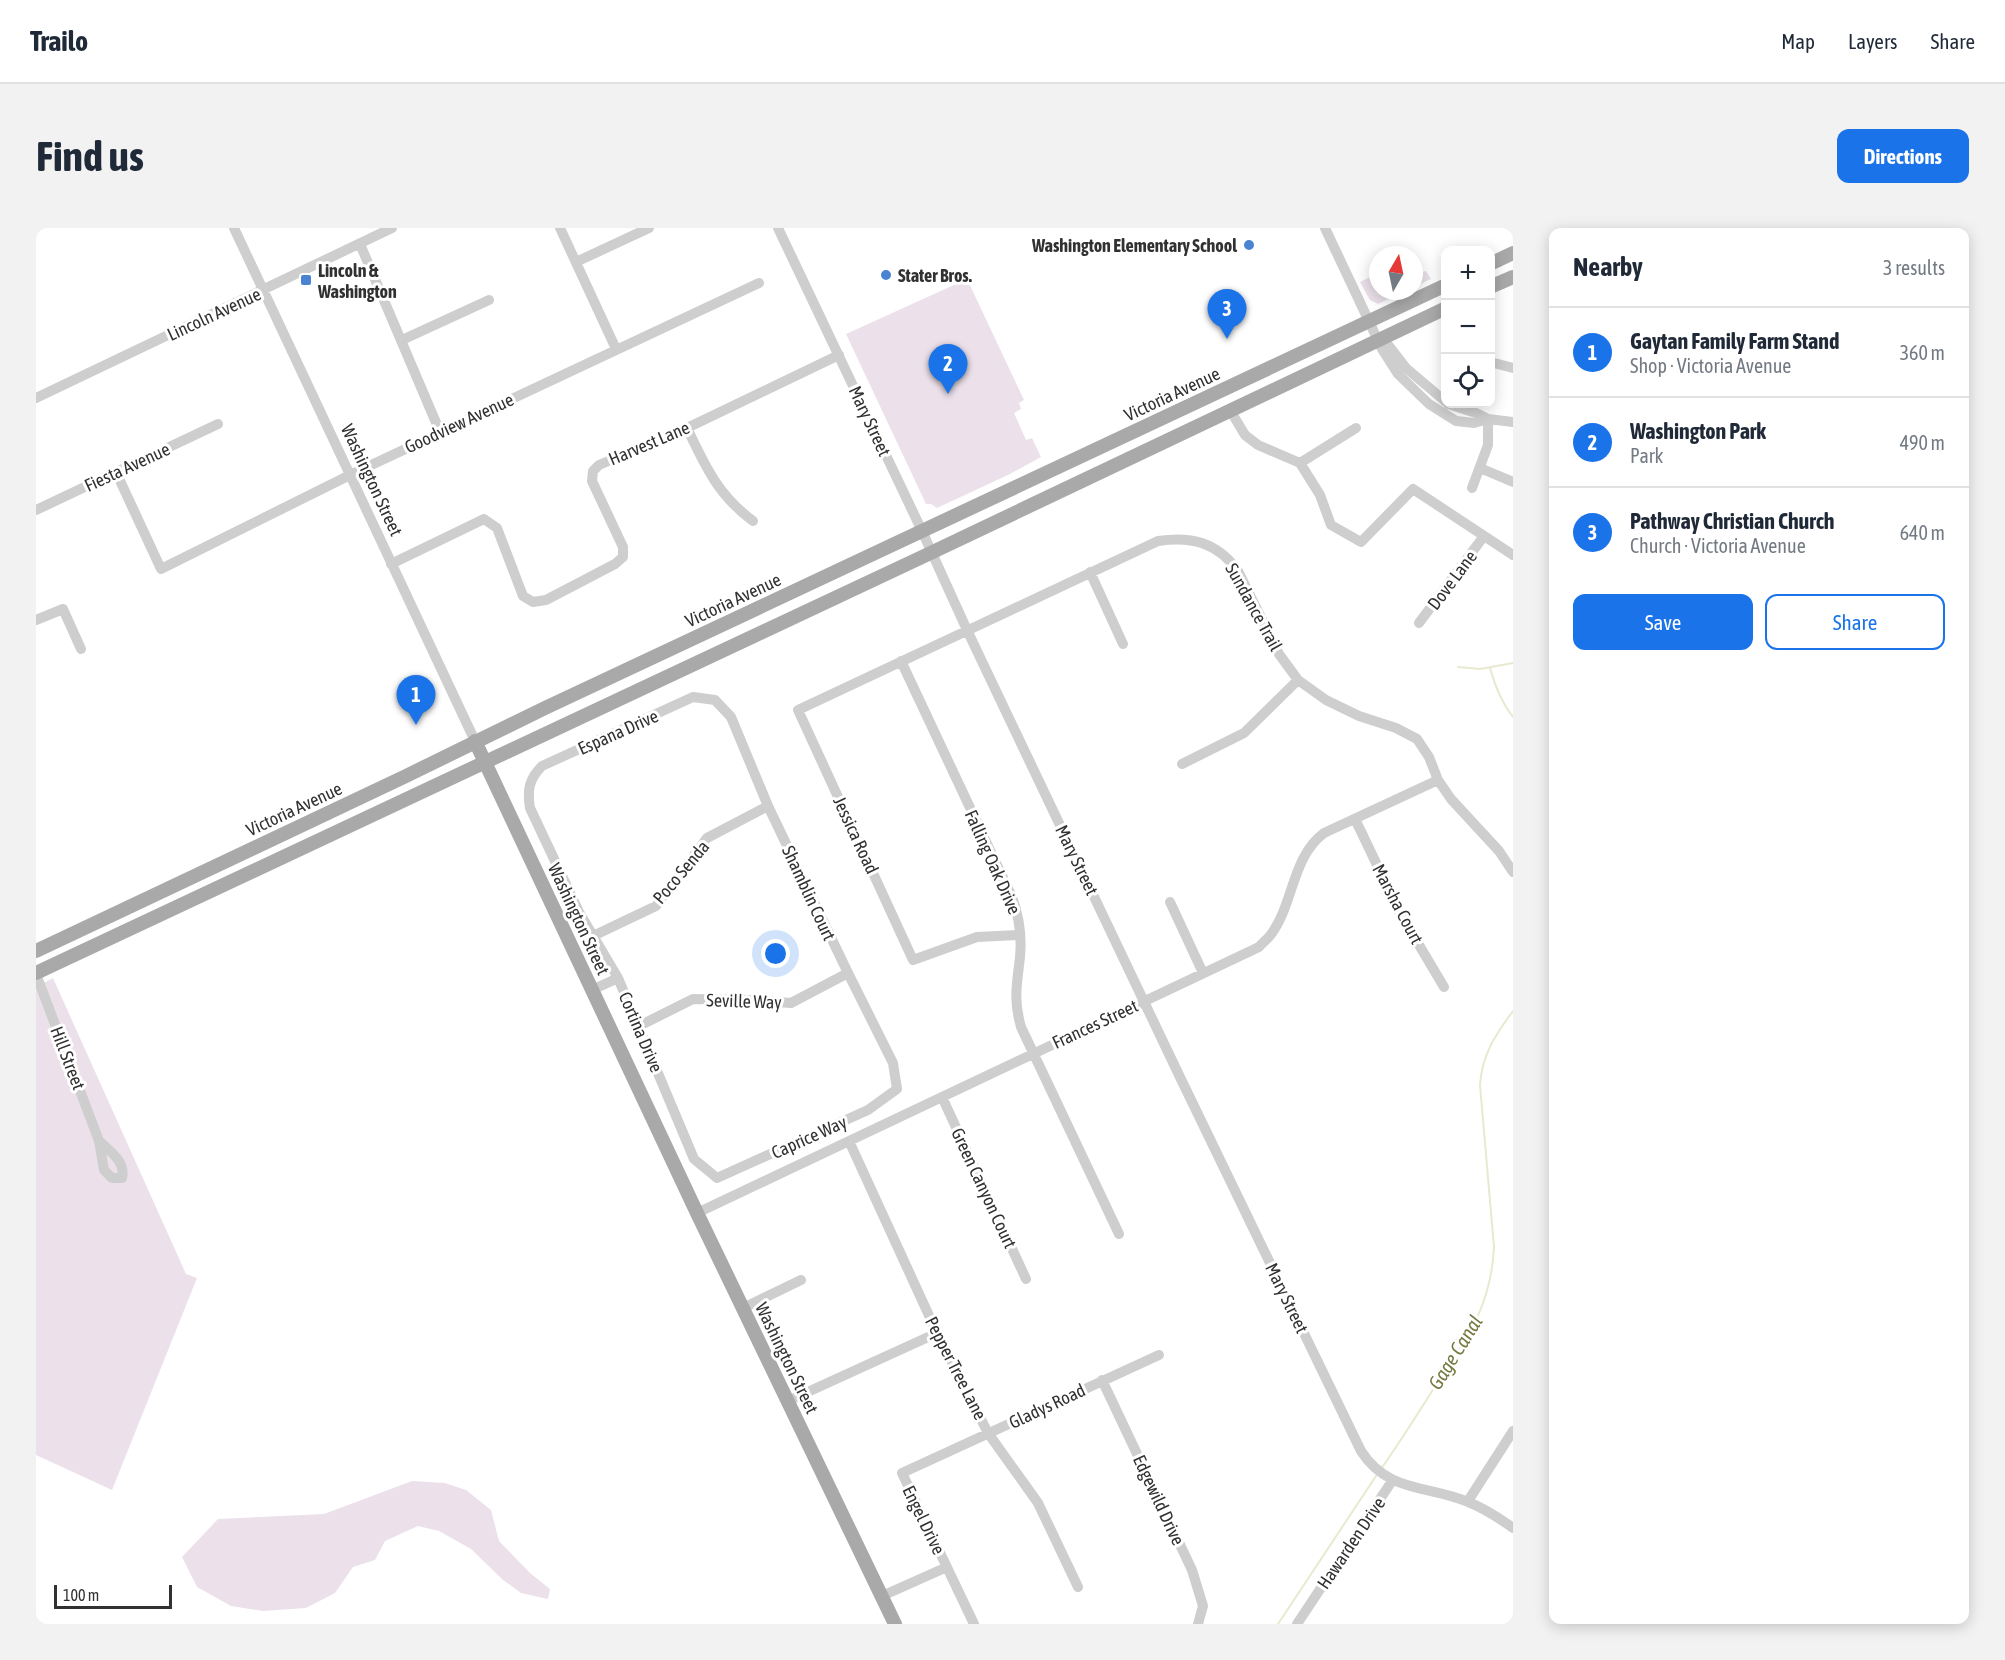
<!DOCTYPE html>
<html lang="en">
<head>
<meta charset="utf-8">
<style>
	body { margin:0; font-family:"Asap Condensed",sans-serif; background:#f2f2f3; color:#1f2937 }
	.controls { position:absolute; right:18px; top:18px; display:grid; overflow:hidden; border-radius:12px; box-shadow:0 3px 15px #0003 }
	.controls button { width:54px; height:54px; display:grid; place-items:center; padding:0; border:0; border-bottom:2px solid #e0e1e3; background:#fff; color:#1f2937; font:30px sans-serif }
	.compass { position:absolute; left:1333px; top:18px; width:54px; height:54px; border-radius:50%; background:#fff; box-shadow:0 3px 15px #0003; rotate:9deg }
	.scale { position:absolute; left:18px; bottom:15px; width:118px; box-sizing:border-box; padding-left:6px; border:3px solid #313131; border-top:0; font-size:16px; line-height:21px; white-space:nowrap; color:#313131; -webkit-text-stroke:4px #fff; paint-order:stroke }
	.you { position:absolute; left:740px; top:726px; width:21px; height:21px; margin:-15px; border:4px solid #fff; border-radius:50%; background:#1a73e8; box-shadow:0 0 0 9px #1a73e833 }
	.badge { display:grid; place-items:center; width:39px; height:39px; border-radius:50%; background:#1a73e8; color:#fff; font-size:20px; font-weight:700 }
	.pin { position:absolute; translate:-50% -50px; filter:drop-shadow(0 2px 3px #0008) }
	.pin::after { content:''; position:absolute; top:32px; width:21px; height:18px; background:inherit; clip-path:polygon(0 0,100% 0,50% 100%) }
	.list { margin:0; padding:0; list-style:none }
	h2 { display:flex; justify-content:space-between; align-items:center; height:78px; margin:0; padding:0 24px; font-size:26px }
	h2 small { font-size:20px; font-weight:400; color:#747a83 }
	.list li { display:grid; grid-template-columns:39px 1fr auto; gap:18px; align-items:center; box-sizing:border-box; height:90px; padding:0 24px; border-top:2px solid #e0e1e3 }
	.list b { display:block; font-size:22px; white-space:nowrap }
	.list p { margin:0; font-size:20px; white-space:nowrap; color:#747a83 }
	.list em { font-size:20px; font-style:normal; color:#747a83 }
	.actions { display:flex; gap:12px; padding:18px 24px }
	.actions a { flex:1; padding:14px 0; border:2px solid #1a73e8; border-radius:12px; text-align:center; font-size:21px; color:#1a73e8 }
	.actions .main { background:#1a73e8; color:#fff }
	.icon { flex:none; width:33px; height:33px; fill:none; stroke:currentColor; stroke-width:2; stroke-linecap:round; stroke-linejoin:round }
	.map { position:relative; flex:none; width:1477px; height:1396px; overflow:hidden; border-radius:12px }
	header { display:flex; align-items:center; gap:36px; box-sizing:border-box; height:84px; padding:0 30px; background:#fff; border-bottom:2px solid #e0e1e3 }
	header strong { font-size:28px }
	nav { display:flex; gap:33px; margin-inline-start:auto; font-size:21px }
	.intro { display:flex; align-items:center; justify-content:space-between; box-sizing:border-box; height:144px; padding:0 36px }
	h1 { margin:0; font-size:42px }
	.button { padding:15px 27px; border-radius:12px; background:#1a73e8; color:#fff; font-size:21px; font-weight:700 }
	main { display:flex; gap:36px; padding:0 36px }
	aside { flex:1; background:#fff; border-radius:12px; box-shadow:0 3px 15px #0003 }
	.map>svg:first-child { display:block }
	.green { fill:#ece1eb }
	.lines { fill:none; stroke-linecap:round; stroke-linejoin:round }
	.stream { stroke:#e8e9d0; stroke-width:2 }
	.minor { stroke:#cecece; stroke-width:10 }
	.major { stroke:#a9a9a9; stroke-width:14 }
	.poi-dot { fill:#4983d2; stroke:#fff; stroke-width:2 }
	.labels { text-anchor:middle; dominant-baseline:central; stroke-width:6; stroke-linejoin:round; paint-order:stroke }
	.poi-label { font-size:18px; font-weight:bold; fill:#313131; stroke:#fff; text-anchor:start }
	.street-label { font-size:18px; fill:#313131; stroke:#fff }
	.water-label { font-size:20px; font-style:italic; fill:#76793f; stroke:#fff }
</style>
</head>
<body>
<header>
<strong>Trailo</strong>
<nav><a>Map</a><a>Layers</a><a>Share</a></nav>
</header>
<div class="intro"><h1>Find us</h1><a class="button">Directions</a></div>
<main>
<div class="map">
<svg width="1477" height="1396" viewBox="0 0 1477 1396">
	<rect width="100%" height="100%" fill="#fff"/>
	<!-- green -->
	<path class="green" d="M1390,43L1395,51L1378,59V46Z
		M1342,45V63H1369L1342,76L1334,72L1324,54Z
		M931,51L988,172L983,175L985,181L978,185L990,212L996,210L1005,229L974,246L901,280L895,276H890L810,106Z
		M17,750L150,1046L161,1050L76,1262L0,1227V759Z
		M376,1253L409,1255L430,1262L455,1282L463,1313L494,1345L514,1361L512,1371L485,1365L467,1352L435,1321L403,1303L382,1298L349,1313L339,1332L317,1339L299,1365L270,1380L227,1383L195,1378L161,1359L146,1329L182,1291L288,1286Z"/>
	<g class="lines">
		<!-- stream -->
		<path class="stream" d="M1422,439L1444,441L1477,435
			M1454,440C1459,458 1465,474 1477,489
			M1345,1241C1364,1214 1381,1187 1398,1160C1430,1111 1455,1080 1458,1019L1444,857C1446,827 1459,807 1477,783
			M1242,1396L1342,1245"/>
		<!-- minor -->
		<path class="minor" d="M198,0L439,513
			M524,0L580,121
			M742,0L886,303L931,402L1142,845L1325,1223C1352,1265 1392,1257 1432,1274C1448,1280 1463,1290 1477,1300
			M1289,0L1346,121L1362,146L1393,176L1420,193L1438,195L1452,191L1477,194
			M324,16L404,204
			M540,34L613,0
			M366,112L453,72
			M1342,112L1353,118L1370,140L1410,174
			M1454,134L1477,140
			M0,170L356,0
			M1412,176L1440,185L1452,191
			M1194,182L1209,207L1222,217L1264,235L1284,267L1295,297L1325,314L1377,261L1477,327
			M651,200C669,238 682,267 717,293
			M1264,235L1320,200
			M1444,240L1477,254
			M80,244L125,341L314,247L723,55
			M1436,260L1452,217V191
			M0,282L182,196
			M355,336L448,291L461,300L487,368L497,374L510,372L579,336L587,329V319L556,253L557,243L563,237L651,200L803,127
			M1054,344L1087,416
			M0,392L27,381L45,421
			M1383,395L1448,308
			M865,433L976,669C983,688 986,708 984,729C981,756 977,771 985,799L1083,1006
			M657,469L679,472L695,489L732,578L812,745L857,835L861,861L832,882L681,950L658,931L582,750L543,684L494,580C491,562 493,551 506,538Z
			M1146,536L1208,505L1262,452
			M1319,591L1364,685L1408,759
			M1134,674L1167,745
			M984,707L941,709L877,732L762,482L1122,313C1155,308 1181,314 1202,343L1243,426L1262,452L1290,472L1323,488L1360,500L1381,511L1393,529L1402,552L1415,571L1463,623L1477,644
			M557,708L620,678L671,610L732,578
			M0,746L63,913L68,942L76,950H86C90,934 74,923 63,913
			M556,762L582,750
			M603,798L657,771L714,772L755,775L812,745
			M906,869L990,1051
			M813,913L901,1105L952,1205L1002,1275L1042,1359
			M661,985L1223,719C1227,714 1233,710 1236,705C1258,674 1256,629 1288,605L1402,552
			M707,1080L765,1052
			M1066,1152L1156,1342L1167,1378L1162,1396
			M752,1173L901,1105
			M1432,1273L1477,1203
			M846,1368L911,1339
			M938,1396L866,1245L1123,1127
			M1261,1396L1356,1253"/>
		<!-- major -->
		<path class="major" d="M1454,36L1477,25
			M1454,59L1477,49
			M439,513L661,985L859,1396
			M0,723L370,548L509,480L1410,57
			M0,745L884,330L1410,80"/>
	</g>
	<!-- markers -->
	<g class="poi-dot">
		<circle cx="1213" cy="17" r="6"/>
		<circle cx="850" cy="47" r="6"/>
		<rect x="264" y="46" width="12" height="12" rx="3"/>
	</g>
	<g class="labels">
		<!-- poi labels -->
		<g class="poi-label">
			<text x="1201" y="17" text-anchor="end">Washington Elementary School</text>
			<text x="282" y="42">Lincoln &amp;<tspan x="282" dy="21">Washington</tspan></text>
			<text x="862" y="47">Stater Bros.</text>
		</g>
		<!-- street labels -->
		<g class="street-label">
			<text transform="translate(178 86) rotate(-25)">Lincoln Avenue</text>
			<text transform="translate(1136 166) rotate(-25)">Victoria Avenue</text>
			<text transform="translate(834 193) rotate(65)">Mary Street</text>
			<text transform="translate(423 195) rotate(-25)">Goodview Avenue</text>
			<text transform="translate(613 215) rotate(-23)">Harvest Lane</text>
			<text transform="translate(91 239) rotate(-25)">Fiesta Avenue</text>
			<text transform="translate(336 252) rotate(65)">Washington Street</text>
			<text transform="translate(1416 352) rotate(-53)">Dove Lane</text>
			<text transform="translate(697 372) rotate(-25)">Victoria Avenue</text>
			<text transform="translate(1218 379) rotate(61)">Sundance Trail</text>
			<text transform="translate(582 504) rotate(-24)">Espana Drive</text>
			<text transform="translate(258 581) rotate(-25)">Victoria Avenue</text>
			<text transform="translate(820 607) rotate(65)">Jessica Road</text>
			<text transform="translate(1041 632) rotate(64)">Mary Street</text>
			<text transform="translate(957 634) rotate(66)">Falling Oak Drive</text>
			<text transform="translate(645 644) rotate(-50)">Poco Senda</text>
			<text transform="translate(773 665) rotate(65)">Shamblin Court</text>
			<text transform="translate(1362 676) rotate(62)">Marsha Court</text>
			<text transform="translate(543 691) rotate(65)">Washington Street</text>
			<text transform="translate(708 773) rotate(2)">Seville Way</text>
			<text transform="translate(1059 796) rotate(-25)">Frances Street</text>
			<text transform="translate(605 804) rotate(67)">Cortina Drive</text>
			<text transform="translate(32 830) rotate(69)">Hill Street</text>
			<text transform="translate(773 909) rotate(-24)">Caprice Way</text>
			<text transform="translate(948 960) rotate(65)">Green Canyon Court</text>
			<text transform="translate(1251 1070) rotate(64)">Mary Street</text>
			<text transform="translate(751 1130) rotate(64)">Washington Street</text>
			<text transform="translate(920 1140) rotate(63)">Pepper Tree Lane</text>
			<text transform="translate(1011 1178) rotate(-25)">Gladys Road</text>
			<text transform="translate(1123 1272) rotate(65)">Edgewild Drive</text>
			<text transform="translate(888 1292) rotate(64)">Engel Drive</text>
			<text transform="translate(1315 1315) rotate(-56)">Hawarden Drive</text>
		</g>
		<!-- water labels -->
		<g class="water-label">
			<text transform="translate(1419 1124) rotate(-58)">Gage Canal</text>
		</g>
	</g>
</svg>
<div class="controls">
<button>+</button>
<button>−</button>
<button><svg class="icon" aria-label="locate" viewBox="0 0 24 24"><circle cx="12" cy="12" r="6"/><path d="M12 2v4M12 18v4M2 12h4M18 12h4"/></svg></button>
</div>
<svg class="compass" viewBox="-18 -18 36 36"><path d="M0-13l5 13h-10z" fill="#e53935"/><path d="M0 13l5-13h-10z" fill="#747a83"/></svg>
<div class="scale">100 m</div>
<div class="you"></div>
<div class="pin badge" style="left:380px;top:497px">1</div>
<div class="pin badge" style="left:912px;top:166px">2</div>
<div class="pin badge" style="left:1191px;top:111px">3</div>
</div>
<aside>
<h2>Nearby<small>3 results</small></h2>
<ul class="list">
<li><span class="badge">1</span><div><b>Gaytan Family Farm Stand</b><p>Shop · Victoria Avenue</p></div><em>360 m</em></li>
<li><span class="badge">2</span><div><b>Washington Park</b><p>Park</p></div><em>490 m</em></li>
<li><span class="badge">3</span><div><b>Pathway Christian Church</b><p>Church · Victoria Avenue</p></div><em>640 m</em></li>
</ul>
<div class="actions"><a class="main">Save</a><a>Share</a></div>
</aside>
</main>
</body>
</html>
